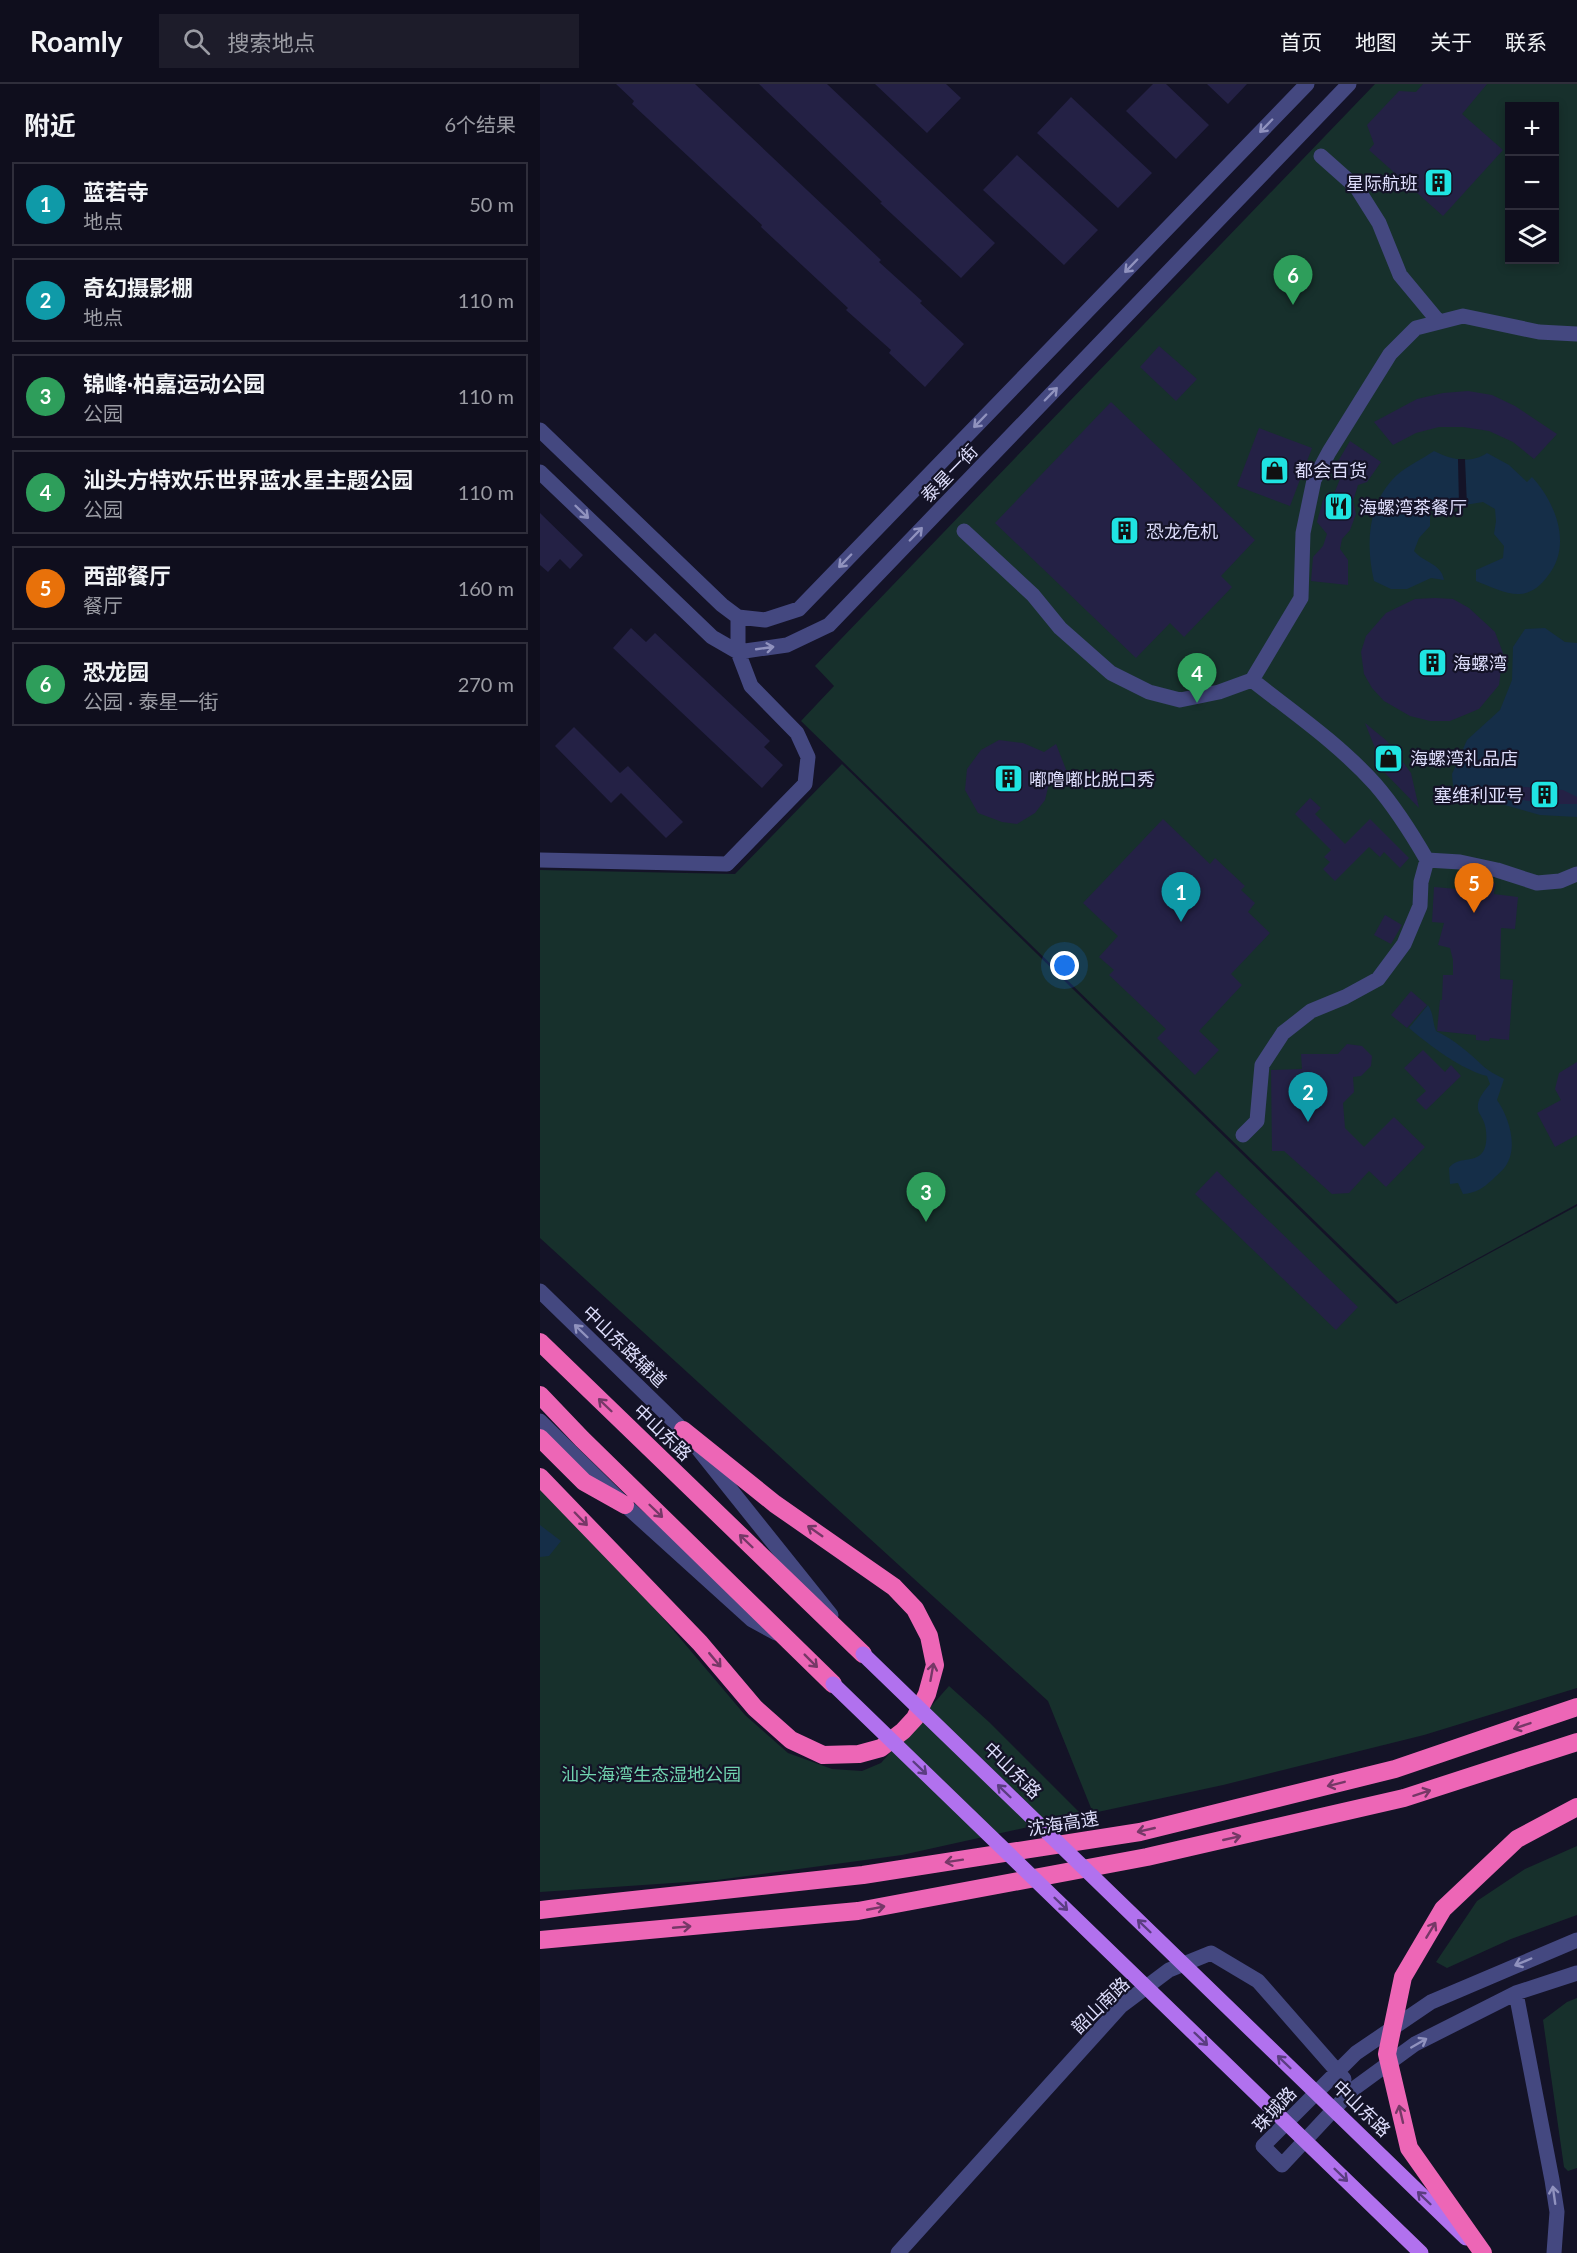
<!DOCTYPE html>
<html lang="zh">
<head>
<meta charset="utf-8">
<style>
	body { margin:0; font-family:Lato,"Noto Sans SC",sans-serif; background:#1d1c2a; color:#f1f3f6 }
	.controls { position:absolute; right:18px; top:18px; display:grid; overflow:hidden; border-radius:0px; box-shadow:0 3px 9px #0003 }
	.controls button { width:54px; height:54px; display:grid; place-items:center; padding:0; border:0; border-bottom:2px solid #2f2e3b; background:#0f0e1d; color:#f1f3f6; font:30px sans-serif }
	.you { position:absolute; left:525px; top:882px; width:21px; height:21px; margin:-15px; border:4px solid #fff; border-radius:50%; background:#1a73e8; box-shadow:0 0 0 9px #1a73e833 }
	.badge { display:grid; place-items:center; width:39px; height:39px; border-radius:50%; background:#7c3aed; color:#fff; font-size:20px; font-weight:700 }
	.pin { position:absolute; translate:-50% -50px; filter:drop-shadow(0 2px 3px #0008) }
	.pin::after { content:''; position:absolute; top:32px; width:21px; height:18px; background:inherit; clip-path:polygon(0 0,100% 0,50% 100%) }
	.list { margin:0; padding:0; list-style:none }
	h2 { display:flex; justify-content:space-between; align-items:center; height:78px; margin:0; padding:0 24px; font-size:26px }
	h2 small { font-size:20px; font-weight:400; color:#9b9ca4 }
	.list li { display:grid; grid-template-columns:39px 1fr auto; gap:18px; align-items:center; box-sizing:border-box; height:84px; margin:0 12px 12px; padding:0 12px; border:2px solid #2f2e3b; border-radius:0px }
	.list b { display:block; font-size:22px; white-space:nowrap }
	.list p { margin:0; font-size:20px; white-space:nowrap; color:#9b9ca4 }
	.list em { font-size:20px; font-style:normal; color:#9b9ca4 }
	.icon { flex:none; width:33px; height:33px; fill:none; stroke:currentColor; stroke-width:2; stroke-linecap:round; stroke-linejoin:round }
	.map { position:relative; flex:none; width:1037px; height:2169px; overflow:hidden }
	header { display:flex; align-items:center; gap:36px; box-sizing:border-box; height:84px; padding:0 30px; background:#0f0e1d; border-bottom:2px solid #2f2e3b }
	header strong { font-size:28px }
	nav { display:flex; gap:33px; margin-inline-start:auto; font-size:21px }
	.search { width:420px; height:54px; background:#1d1c2a; display:flex; align-items:center; gap:15px; box-sizing:border-box; padding:0 21px; border-radius:0px; color:#9b9ca4; font-size:22px }
	main { display:flex }
	aside { flex:1; background:#0f0e1d }
	.map>svg:first-child { display:block }
	.green { fill:#17302c; fill-rule:evenodd }
	.water { fill:#152e48 }
	.pier { fill:#141327 }
	.building { fill:#242145 }
	.lines { fill:none; stroke-linecap:round; stroke-linejoin:round }
	.minor { stroke:#444880; stroke-width:15 }
	.highway { stroke:#ed66b6; stroke-width:18 }
	.major-bridge { stroke:#b171ee; stroke-width:15 }
	.highway-bridge { stroke:#ed66b6; stroke-width:18 }
	.oneway { stroke:#9092be }
	.oneway2 { stroke:#763867 }
	.oneway3 { stroke:#5b3d81 }
	.labels { text-anchor:middle; dominant-baseline:central; stroke-width:4.5; stroke-linejoin:round; paint-order:stroke }
	.poi-label { font-size:18px; fill:#ddddfb; stroke:#141327; text-anchor:start }
	.street-label { font-size:18px; fill:#ddddfb; stroke:#141327 }
	.park-label { font-size:18px; fill:#70d3af; stroke:#141327 }
</style>
</head>
<body>
<header>
<strong>Roamly</strong>
<div class="search"><svg class="icon" aria-label="search" viewBox="0 0 24 24"><circle cx="10" cy="10" r="6"/><path d="M15 15l6 6"/></svg>搜索地点</div>
<nav><a>首页</a><a>地图</a><a>关于</a><a>联系</a></nav>
</header>
<main>
<aside>
<h2>附近<small>6个结果</small></h2>
<ul class="list">
<li><span class="badge" style="background:#0f9aa8">1</span><div><b>蓝若寺</b><p>地点</p></div><em>50 m</em></li>
<li><span class="badge" style="background:#0f9aa8">2</span><div><b>奇幻摄影棚</b><p>地点</p></div><em>110 m</em></li>
<li><span class="badge" style="background:#2e9e5b">3</span><div><b>锦峰·柏嘉运动公园</b><p>公园</p></div><em>110 m</em></li>
<li><span class="badge" style="background:#2e9e5b">4</span><div><b>汕头方特欢乐世界蓝水星主题公园</b><p>公园</p></div><em>110 m</em></li>
<li><span class="badge" style="background:#e8710a">5</span><div><b>西部餐厅</b><p>餐厅</p></div><em>160 m</em></li>
<li><span class="badge" style="background:#2e9e5b">6</span><div><b>恐龙园</b><p>公园 · 泰星一街</p></div><em>270 m</em></li>
</ul>
</aside>
<div class="map">
<svg width="1037" height="2169" viewBox="0 0 1037 2169">
	<rect width="100%" height="100%" fill="#141327"/>
	<!-- green -->
	<path class="green" d="M835,0H1037V1120L858,1218L261,637L294,602L275,582ZM969,22H1014V176H969Z
		M302,680L856,1220L1037,1122V1604L884,1651L683,1701L553,1729L508,1617L0,1154V786L195,790Z
		M0,1405L106,1514L205,1631L248,1669L292,1685L322,1687L341,1679L409,1602L449,1638L542,1731L362,1771L177,1796L0,1808Z
		M1037,1762V1831L971,1855L907,1884L896,1878L937,1817L985,1785Z
		M1037,1914V2084L1028,2087L1024,2083L1003,1936L1027,1918Z"/>
	<!-- water -->
	<path class="water" d="M894,367C911,376 931,380 947,369L969,381L987,398L992,393C1016,419 1033,462 1007,493C1000,502 992,509 980,510C967,511 949,502 936,497V486L963,474L964,462L954,450L956,437L955,425L943,418L919,422L903,415L890,422V442L879,454L874,467C884,479 901,479 904,496L891,494L867,505H851L834,497C826,462 827,424 852,396C862,384 881,376 894,367Z
		M1005,544L1025,558L1037,559V733L1000,731L961,720L924,713L913,702L912,690L927,656L960,626L972,596L973,563L985,545Z
		M888,921C894,930 892,937 896,947C916,957 927,967 943,982C948,987 957,991 964,995L957,1016C969,1033 979,1064 965,1083C962,1087 956,1092 952,1096C943,1104 936,1109 923,1110L918,1099L910,1100L909,1084C918,1072 934,1079 942,1069C948,1062 947,1046 944,1038C941,1030 937,1029 938,1020C939,1013 945,1006 950,1000L947,992C922,986 889,961 869,944Z
		M0,1441L21,1457L9,1472L0,1473Z"/>
	<!-- pier -->
	<path class="pier" d="M918,375H925L927,422H919Z"/>
	<!-- building -->
	<path class="building" d="M76,0H155L341,176L339,178L382,217L380,219L424,260L385,303L349,269L351,266L306,226L308,224L221,143L222,141L92,20L94,17Z
		M219,0H287L455,159L421,194L340,119L342,118Z
		M335,0H406L421,14L387,49Z
		M613,0H626L669,41L636,75L586,27Z
		M667,0H707L688,20Z
		M883,0H947L922,30L963,66L903,132L829,66L834,60L827,41L859,7L876,8Z
		M531,13L612,89L578,124L497,49Z
		M477,71L558,146L524,181L443,106Z
		M619,262L657,295L636,317L600,283Z
		M928,307L952,311L975,322L1017,350L994,375L973,358L949,347L923,343H899L876,349L853,361L834,338L877,315L903,309Z
		M571,318L715,456L681,492L692,503L644,553L630,539L596,574L455,439Z
		M719,344L772,364L750,422L697,402Z
		M810,357L841,378L827,398L818,401L813,417L816,430L810,446L802,455L800,465L808,476V501L771,497L773,473L783,462L787,450L777,438L783,416L794,410L802,390L797,379Z
		M0,429L43,471L30,485L20,475L8,488L0,481Z
		M895,514L913,515L929,524L955,548L963,569L959,601L939,625L910,637H890L870,632L844,617L832,604L824,590L821,568L826,552L846,529L875,515Z
		M91,544L106,558L115,549L230,657L224,663L243,681L222,704L73,564Z
		M825,639L847,657L871,689L879,724L845,689Z
		M34,643L80,689L88,682L143,738L126,754L81,709L71,719L15,662Z
		M459,656L483,659L504,668L516,660L527,688L511,691L505,716L495,729L477,740L462,738L438,729L425,706L427,685L441,666Z
		M985,703L1023,706L1037,713V720H1009L976,715L977,704Z
		M770,714L781,724L775,730L805,760L830,735L869,774L860,784L844,768L840,773L829,763L795,797L783,785L790,778L784,773L791,766L755,730Z
		M623,735L670,780L675,774L705,802L701,806L715,819L708,828L730,849L691,890L702,901L659,947L679,966L655,991L617,954L626,945L569,891L574,886L559,873L578,852L543,819Z
		M918,796L955,799L954,810L978,813L975,845L961,844L960,895L973,896L969,956L950,954L949,957L936,956V951L897,947L900,916H902L903,891H913V876L910,864L898,861L904,839L892,838L894,803L917,805Z
		M845,831L862,841L851,860L834,851Z
		M871,907L887,921L867,944L851,931Z
		M807,960L822,962L832,972L831,982L821,992L813,993L814,1008L803,1019L805,1044L824,1063L854,1033L885,1063L846,1103L829,1087L809,1109L792,1110L744,1067H732L731,986L762,985L761,970H798Z
		M883,966L905,988L911,981L921,992L886,1026L876,1016L886,1007L864,984Z
		M1037,978V1051L1015,1063L997,1029L1021,1016L1015,1005L1019,989Z
		M677,1087L818,1223L796,1246L655,1110Z"/>
	<g class="lines">
		<!-- minor -->
		<path class="minor" d="M781,72L817,104L839,139L860,191L899,238
			M0,346L182,521L198,533L225,536L259,525L767,0
			M0,388L172,553L198,568L247,561L289,541L809,0
			M424,447L493,511L520,544L571,589L609,608L640,616L679,608L712,596L761,514L763,449L774,396L789,368L850,270L876,244L923,232L999,248L1037,250
			M712,596C754,629 799,660 835,700C855,723 872,750 887,776L920,778L957,786L997,799L1020,797L1037,790
			M0,776L187,780L265,700L268,673L257,649L211,602L198,568V533
			M703,1051L717,1037L722,981L743,949L771,927L805,913L838,895L864,860L880,822L881,798L887,776
			M0,1207L143,1346L291,1531
			M0,1337L85,1421L212,1536L236,1549
			M1037,1856L891,1918L816,1969L723,2062L742,2081L812,2006L875,1960L976,1909L1037,1889
			M976,1909L1012,2096L1017,2128L1014,2169
			M358,2169L581,1922L629,1886L671,1869L718,1897L804,1995"/>
		<!-- highway -->
		<path class="highway" d="M0,1258L323,1570
			M0,1311L42,1355L293,1600
			M0,1354L44,1398L85,1421
			M0,1393L160,1559L215,1624L251,1656L283,1671L319,1670L341,1664L363,1647L375,1634L387,1610L395,1581L389,1552L375,1525L354,1503L235,1420L143,1346
			M0,1826L323,1791L600,1748L855,1685L1037,1623
			M0,1856L318,1827L607,1773L864,1714L1037,1658"/>
		<!-- major-bridge -->
		<path class="major-bridge" d="M323,1570L926,2154
			M293,1600L881,2169"/>
		<!-- highway-bridge -->
		<path class="highway-bridge" d="M943,2169L869,2064L847,1970L863,1893L903,1825L977,1755L1037,1723"/>
	</g>
	<!-- one-way arrows -->
	<defs><path id="oneway-shaft" d="M-6 0H5M1.5-3L5.5 0L1.5 3" fill="none" stroke-width="1.6" stroke-linecap="round" stroke-linejoin="round" transform="scale(1.5)"/></defs>
	<g class="oneway">
		<use href="#oneway-shaft" transform="translate(726 42) rotate(134)"/>
		<use href="#oneway-shaft" transform="translate(591 182) rotate(134)"/>
		<use href="#oneway-shaft" transform="translate(511 310) rotate(-46)"/>
		<use href="#oneway-shaft" transform="translate(440 337) rotate(134)"/>
		<use href="#oneway-shaft" transform="translate(42 428) rotate(44)"/>
		<use href="#oneway-shaft" transform="translate(376 450) rotate(-46)"/>
		<use href="#oneway-shaft" transform="translate(305 477) rotate(134)"/>
		<use href="#oneway-shaft" transform="translate(225 564) rotate(-8)"/>
		<use href="#oneway-shaft" transform="translate(41 1247) rotate(-136)"/>
		<use href="#oneway-shaft" transform="translate(983 1878) rotate(157)"/>
		<use href="#oneway-shaft" transform="translate(879 1959) rotate(-30)"/>
		<use href="#oneway-shaft" transform="translate(1014 2111) rotate(-98)"/>
	</g>
	<g class="oneway2">
		<use href="#oneway-shaft" transform="translate(65 1321) rotate(-136)"/>
		<use href="#oneway-shaft" transform="translate(116 1427) rotate(44)"/>
		<use href="#oneway-shaft" transform="translate(41 1435) rotate(46)"/>
		<use href="#oneway-shaft" transform="translate(275 1447) rotate(-145)"/>
		<use href="#oneway-shaft" transform="translate(206 1457) rotate(-136)"/>
		<use href="#oneway-shaft" transform="translate(175 1576) rotate(50)"/>
		<use href="#oneway-shaft" transform="translate(271 1577) rotate(45)"/>
		<use href="#oneway-shaft" transform="translate(392 1588) rotate(-80)"/>
		<use href="#oneway-shaft" transform="translate(982 1642) rotate(161)"/>
		<use href="#oneway-shaft" transform="translate(796 1700) rotate(166)"/>
		<use href="#oneway-shaft" transform="translate(882 1709) rotate(-18)"/>
		<use href="#oneway-shaft" transform="translate(606 1746) rotate(167)"/>
		<use href="#oneway-shaft" transform="translate(692 1754) rotate(-13)"/>
		<use href="#oneway-shaft" transform="translate(414 1777) rotate(171)"/>
		<use href="#oneway-shaft" transform="translate(336 1824) rotate(-11)"/>
		<use href="#oneway-shaft" transform="translate(142 1843) rotate(-5)"/>
		<use href="#oneway-shaft" transform="translate(891 1846) rotate(-59)"/>
		<use href="#oneway-shaft" transform="translate(861 2030) rotate(-103)"/>
	</g>
	<g class="oneway3">
		<use href="#oneway-shaft" transform="translate(380 1684) rotate(44)"/>
		<use href="#oneway-shaft" transform="translate(464 1707) rotate(-136)"/>
		<use href="#oneway-shaft" transform="translate(521 1820) rotate(44)"/>
		<use href="#oneway-shaft" transform="translate(604 1842) rotate(-136)"/>
		<use href="#oneway-shaft" transform="translate(661 1955) rotate(44)"/>
		<use href="#oneway-shaft" transform="translate(744 1978) rotate(-136)"/>
		<use href="#oneway-shaft" transform="translate(801 2091) rotate(44)"/>
		<use href="#oneway-shaft" transform="translate(884 2114) rotate(-136)"/>
	</g>
	<!-- icons -->
	<defs>
		<symbol id="building-square" viewBox="-11 -11 22 22"><rect x="-9" y="-9" width="18" height="18" rx="4" fill="#1fe4e2" stroke="#141327"/><path d="M-4-6H4V6H1V3H-1V6H-4ZM-2.5-4.3h1.7v1.8h-1.7ZM.8-4.3h1.7v1.8H.8ZM-2.5-1h1.7V.8h-1.7ZM.8-1h1.7V.8H.8Z" fill="#111"/></symbol>
		<symbol id="shop-square" viewBox="-11 -11 22 22"><rect x="-9" y="-9" width="18" height="18" rx="4" fill="#1fe4e2" stroke="#141327"/><path d="M-5-2.5h2.3a2.7 3.5 0 0 1 5.4 0H5L5.5 6h-11ZM-1.5-2.5h3a1.5 2.3 0 0 0-3 0Z" fill="#111"/></symbol>
		<symbol id="restaurant-square" viewBox="-11 -11 22 22"><rect x="-9" y="-9" width="18" height="18" rx="4" fill="#1fe4e2" stroke="#141327"/><path d="M-5-6h1v4h1v-4h1v4h1v-4h1v5L-1.5 .5V6h-2V.5L-5-1ZM5-6V6H3V1.5H1.5Q1.5-4 5-6Z" fill="#111"/></symbol>
	</defs>
	<g fill-rule="evenodd">
		<use href="#building-square" x="882" y="82" width="33" height="33"/>
		<use href="#shop-square" x="718" y="370" width="33" height="33"/>
		<use href="#restaurant-square" x="782" y="406" width="33" height="33"/>
		<use href="#building-square" x="568" y="430" width="33" height="33"/>
		<use href="#building-square" x="876" y="562" width="33" height="33"/>
		<use href="#shop-square" x="832" y="658" width="33" height="33"/>
		<use href="#building-square" x="452" y="678" width="33" height="33"/>
		<use href="#building-square" x="988" y="694" width="33" height="33"/>
	</g>
	<g class="labels">
		<!-- poi labels -->
		<g class="poi-label">
			<text x="878" y="99" text-anchor="end">星际航班</text>
			<text x="755" y="386">都会百货</text>
			<text x="819" y="423">海螺湾茶餐厅</text>
			<text x="606" y="447">恐龙危机</text>
			<text x="913" y="579">海螺湾</text>
			<text x="870" y="674">海螺湾礼品店</text>
			<text x="489" y="695">嘟噜嘟比脱口秀</text>
			<text x="984" y="711" text-anchor="end">塞维利亚号</text>
		</g>
		<!-- street labels -->
		<g class="street-label">
			<text transform="translate(409 389) rotate(-46)">泰星一街</text>
			<text transform="translate(85 1262) rotate(44)">中山东路辅道</text>
			<text transform="translate(123 1348) rotate(44)">中山东路</text>
			<text transform="translate(473 1686) rotate(44)">中山东路</text>
			<text transform="translate(523 1739) rotate(-9)">沈海高速</text>
			<text transform="translate(560 1921) rotate(-44)">韶山南路</text>
			<text transform="translate(822 2024) rotate(44)">中山东路</text>
			<text transform="translate(734 2025) rotate(-47)">珠城路</text>
		</g>
		<!-- park labels -->
		<g class="park-label">
			<text x="111" y="1690">汕头海湾生态湿地公园</text>
		</g>
	</g>
</svg>
<div class="controls">
<button>+</button>
<button>−</button>
<button><svg class="icon" aria-label="layers" viewBox="0 0 24 24"><path d="M12 4l9 5-9 5-9-5zM3 14l9 5 9-5"/></svg></button>
</div>
<div class="you"></div>
<div class="pin badge" style="left:641px;top:838px;background:#0f9aa8">1</div>
<div class="pin badge" style="left:768px;top:1038px;background:#0f9aa8">2</div>
<div class="pin badge" style="left:386px;top:1138px;background:#2e9e5b">3</div>
<div class="pin badge" style="left:657px;top:619px;background:#2e9e5b">4</div>
<div class="pin badge" style="left:934px;top:829px;background:#e8710a">5</div>
<div class="pin badge" style="left:753px;top:221px;background:#2e9e5b">6</div>
</div>
</main>
</body>
</html>
